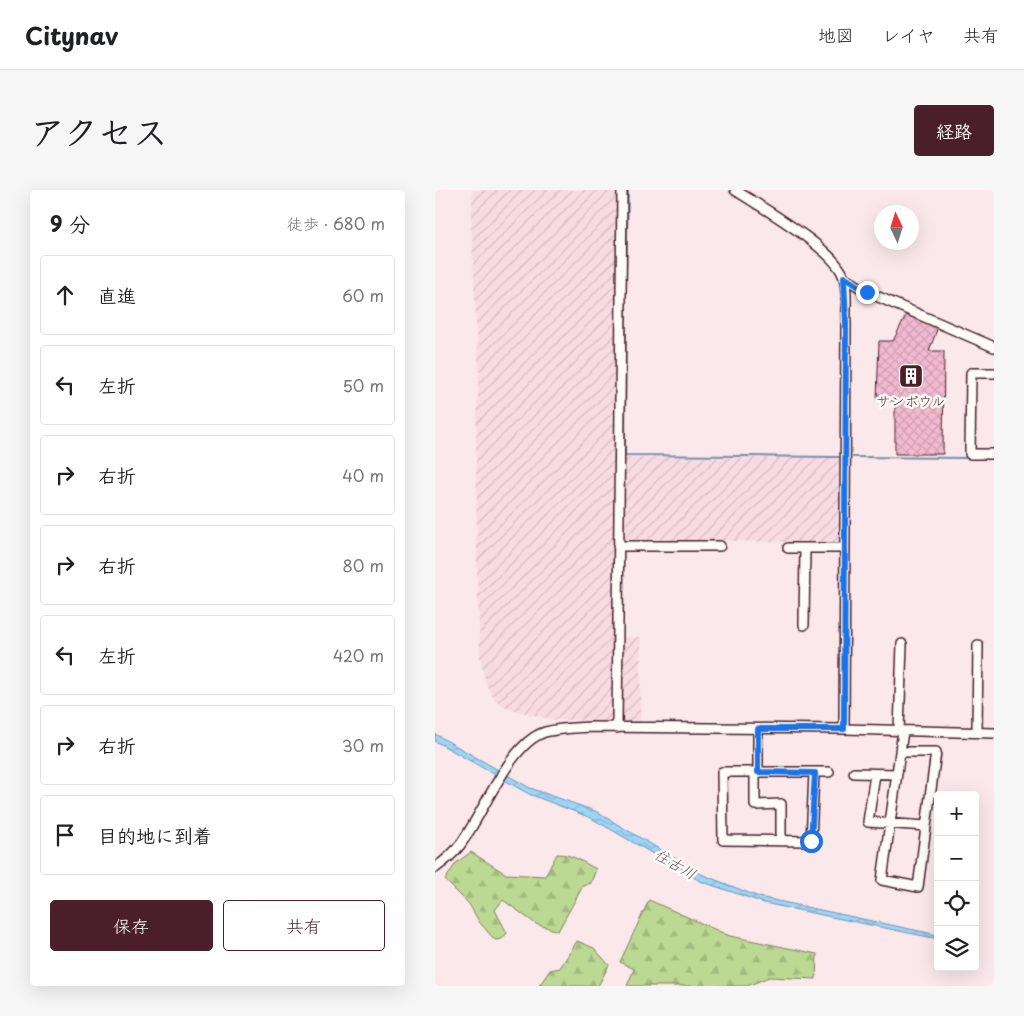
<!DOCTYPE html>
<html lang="ja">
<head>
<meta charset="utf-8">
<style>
	body { margin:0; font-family:"Playpen Sans","Klee One",sans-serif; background:#f6f6f6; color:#202124 }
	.controls { position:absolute; right:15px; bottom:15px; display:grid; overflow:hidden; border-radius:5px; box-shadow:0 5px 20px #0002 }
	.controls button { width:45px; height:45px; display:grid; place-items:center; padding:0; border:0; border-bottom:1px solid #e0e0e0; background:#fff; color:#202124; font:25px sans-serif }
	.compass { position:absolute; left:439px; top:15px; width:45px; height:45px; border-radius:50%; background:#fff; box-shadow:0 5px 20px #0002; rotate:356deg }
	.stop { position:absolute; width:15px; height:15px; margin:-11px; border:4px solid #1a73e8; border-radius:50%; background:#fff }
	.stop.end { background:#1a73e8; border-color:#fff; box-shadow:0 1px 5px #0008 }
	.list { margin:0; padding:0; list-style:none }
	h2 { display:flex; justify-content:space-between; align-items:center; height:65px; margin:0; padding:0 20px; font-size:21px }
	h2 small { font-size:16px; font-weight:400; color:#757577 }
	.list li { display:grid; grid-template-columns:32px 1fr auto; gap:15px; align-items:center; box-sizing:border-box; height:80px; margin:0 10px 10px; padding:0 10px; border:1px solid #e0e0e0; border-radius:5px }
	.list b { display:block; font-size:19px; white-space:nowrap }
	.list em { font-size:16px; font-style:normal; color:#757577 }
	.actions { display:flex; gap:10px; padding:15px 20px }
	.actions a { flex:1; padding:11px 0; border:1px solid #4a1f2b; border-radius:5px; text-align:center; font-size:18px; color:#4a1f2b }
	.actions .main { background:#4a1f2b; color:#fff }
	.icon { flex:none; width:28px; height:28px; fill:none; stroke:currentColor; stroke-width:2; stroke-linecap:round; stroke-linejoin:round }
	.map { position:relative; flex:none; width:559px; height:796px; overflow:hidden; border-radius:5px }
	header { display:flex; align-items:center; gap:30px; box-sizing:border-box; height:70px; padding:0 25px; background:#fff; border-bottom:1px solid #e0e0e0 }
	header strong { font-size:24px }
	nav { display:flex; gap:28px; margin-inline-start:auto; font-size:18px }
	.intro { display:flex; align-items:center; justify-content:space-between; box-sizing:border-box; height:120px; padding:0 30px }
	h1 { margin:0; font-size:35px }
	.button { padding:12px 22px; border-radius:5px; background:#4a1f2b; color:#fff; font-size:18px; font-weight:700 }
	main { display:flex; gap:30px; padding:0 30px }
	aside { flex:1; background:#fff; border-radius:5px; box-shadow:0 5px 20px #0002 }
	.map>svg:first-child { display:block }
	.industrial { fill:url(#industrial-furrows) }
	.forest { fill:url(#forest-firs); stroke:#827c5e }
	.water { fill:url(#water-waves); stroke:#798da7 }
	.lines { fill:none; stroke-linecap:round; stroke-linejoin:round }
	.stream { stroke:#798da7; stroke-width:2 }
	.building { fill:url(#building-cross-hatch); stroke:#4a1f2b }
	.minor-casing { stroke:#4a1f2b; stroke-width:12 }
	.minor { stroke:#fdfcf7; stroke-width:9 }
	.route { stroke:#1a73e8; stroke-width:6 }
	.labels { text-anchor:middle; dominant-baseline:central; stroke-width:5; stroke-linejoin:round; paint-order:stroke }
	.poi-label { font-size:14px; fill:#4a1f2b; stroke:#fdfcf7 }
	.water-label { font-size:15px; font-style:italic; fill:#625669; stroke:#fdfcf7 }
</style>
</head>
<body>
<header>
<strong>Citynav</strong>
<nav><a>地図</a><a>レイヤ</a><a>共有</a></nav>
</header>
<div class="intro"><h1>アクセス</h1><a class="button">経路</a></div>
<main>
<aside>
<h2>9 分<small>徒歩 · 680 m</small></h2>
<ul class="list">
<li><svg class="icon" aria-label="ahead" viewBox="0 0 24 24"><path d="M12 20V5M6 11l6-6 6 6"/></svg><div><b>直進</b></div><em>60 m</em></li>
<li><svg class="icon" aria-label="left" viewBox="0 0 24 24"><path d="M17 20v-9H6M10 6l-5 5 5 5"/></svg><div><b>左折</b></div><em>50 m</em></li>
<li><svg class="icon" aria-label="right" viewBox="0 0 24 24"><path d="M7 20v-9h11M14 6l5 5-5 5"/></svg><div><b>右折</b></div><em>40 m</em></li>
<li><svg class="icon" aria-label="right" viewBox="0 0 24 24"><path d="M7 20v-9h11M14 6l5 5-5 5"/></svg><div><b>右折</b></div><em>80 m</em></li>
<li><svg class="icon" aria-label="left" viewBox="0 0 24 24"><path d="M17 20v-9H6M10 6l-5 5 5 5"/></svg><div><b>左折</b></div><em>420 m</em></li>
<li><svg class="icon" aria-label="right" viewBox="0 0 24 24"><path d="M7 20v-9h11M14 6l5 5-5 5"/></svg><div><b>右折</b></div><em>30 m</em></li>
<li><svg class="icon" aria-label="arrive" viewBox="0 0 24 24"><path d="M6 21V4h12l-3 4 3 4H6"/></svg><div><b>目的地に到着</b></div></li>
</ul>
<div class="actions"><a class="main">保存</a><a>共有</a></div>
</aside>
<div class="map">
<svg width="559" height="796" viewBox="0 0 559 796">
	<defs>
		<pattern id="industrial-furrows" width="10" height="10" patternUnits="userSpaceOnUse" patternTransform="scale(1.25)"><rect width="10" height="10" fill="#f8dae3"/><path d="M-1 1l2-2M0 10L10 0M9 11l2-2" fill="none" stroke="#d6bbc3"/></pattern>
		<pattern id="forest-firs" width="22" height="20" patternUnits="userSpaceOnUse" patternTransform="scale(1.25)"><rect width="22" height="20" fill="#bbd992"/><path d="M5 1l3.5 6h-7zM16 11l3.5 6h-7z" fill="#a2ba7e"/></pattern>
		<pattern id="water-waves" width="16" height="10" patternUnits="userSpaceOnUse" patternTransform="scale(1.25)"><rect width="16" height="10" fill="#99d7fa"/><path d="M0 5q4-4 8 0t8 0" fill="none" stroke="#85b8d6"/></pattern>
		<pattern id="building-cross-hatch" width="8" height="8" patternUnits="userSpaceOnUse" patternTransform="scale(1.25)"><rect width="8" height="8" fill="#f2bad0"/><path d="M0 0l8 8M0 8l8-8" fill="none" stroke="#d19fb3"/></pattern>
	</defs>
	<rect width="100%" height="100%" fill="#fae8eb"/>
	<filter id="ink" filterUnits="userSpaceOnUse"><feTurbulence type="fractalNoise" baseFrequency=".02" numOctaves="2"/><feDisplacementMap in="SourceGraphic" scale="10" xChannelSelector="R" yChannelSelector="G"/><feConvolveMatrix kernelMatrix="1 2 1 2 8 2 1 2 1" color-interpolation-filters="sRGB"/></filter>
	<g filter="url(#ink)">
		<!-- industrial -->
		<path class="industrial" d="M38,0H184L177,531L119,530L75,519L60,510L52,497L45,467L42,374L41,242L44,184L36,32Z
			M190,267L404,268V353L190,349Z
			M206,447L205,532H187L188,448Z"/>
		<!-- forest -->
		<path class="forest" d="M36,662L71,684L110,686L122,664C137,664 148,672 161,679L156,693L148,696L123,741L101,734L68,710L60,720L72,743L67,749L60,750L45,733L34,714L10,690L21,673Z
			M214,710L295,746L382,764L381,789L334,787L312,796H192L199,779L185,772Z
			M142,751L159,758L174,775L163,796H104L115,780L125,778Z"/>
		<!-- water -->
		<path class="water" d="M0,544L95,598L160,621L266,684L324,707L503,745V749L329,713L265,691L156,628L94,604L0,551Z"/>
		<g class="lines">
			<!-- stream -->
			<path class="stream" d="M193,0L191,91L190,265L404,267
				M418,267L534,268"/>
		</g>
		<!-- building -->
		<path class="building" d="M471,125L503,137L494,161H509L508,264H460V211L442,210L444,151H458Z"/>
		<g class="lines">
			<defs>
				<path id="minor" d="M300,0C326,17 402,60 409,88C413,103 410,120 411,134L409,539
					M409,87L432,102L559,157
					M559,183H536L535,264H559
					M183,356H285
					M353,358H410
					M369,435L370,358
					M182,538L187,0
					M464,540L467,454
					M542,542L543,455
					M465,562H501L483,697L447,690Z
					M465,562L468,541
					M320,582V615L346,614V651
					M323,582V539
					M379,583L376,651L288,650L287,582H394
					M419,583L462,584
					M440,584L433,632L491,636
					M0,678C10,671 18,664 25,655C48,625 74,553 110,542C125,538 140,538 156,537L409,539L559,543"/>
			</defs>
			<!-- minor casing -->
			<use href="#minor" class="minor-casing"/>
			<!-- minor -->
			<use href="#minor" class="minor"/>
		</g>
	</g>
	<g class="lines" filter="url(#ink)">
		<!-- route -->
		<path class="route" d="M376,651L380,583L323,582V539H409L411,134L409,87L432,102"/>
	</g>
	<!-- icons -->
	<defs>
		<symbol id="building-square" viewBox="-11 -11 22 22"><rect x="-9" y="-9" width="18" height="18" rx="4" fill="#4a1f2b" stroke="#fdfcf7"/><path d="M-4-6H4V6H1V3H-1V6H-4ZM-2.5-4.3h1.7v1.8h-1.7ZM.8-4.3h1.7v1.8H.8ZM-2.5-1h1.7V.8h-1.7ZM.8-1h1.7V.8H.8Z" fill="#fff"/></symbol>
	</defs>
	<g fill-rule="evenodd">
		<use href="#building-square" x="462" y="172" width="28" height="28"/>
	</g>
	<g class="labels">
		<!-- poi labels -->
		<g class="poi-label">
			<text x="476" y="210">サンボウル</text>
		</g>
		<!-- water labels -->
		<g class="water-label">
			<text transform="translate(241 673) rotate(30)">住古川</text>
		</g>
	</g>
</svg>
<div class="controls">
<button>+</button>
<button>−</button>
<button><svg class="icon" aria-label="locate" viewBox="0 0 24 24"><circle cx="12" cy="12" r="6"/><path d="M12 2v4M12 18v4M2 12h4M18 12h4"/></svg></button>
<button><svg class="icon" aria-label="layers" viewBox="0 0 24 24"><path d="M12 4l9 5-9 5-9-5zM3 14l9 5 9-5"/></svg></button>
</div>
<svg class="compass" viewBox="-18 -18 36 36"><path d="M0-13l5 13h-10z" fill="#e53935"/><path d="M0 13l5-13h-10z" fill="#757577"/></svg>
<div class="stop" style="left:376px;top:651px"></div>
<div class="stop end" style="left:432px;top:102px"></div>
</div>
</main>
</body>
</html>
